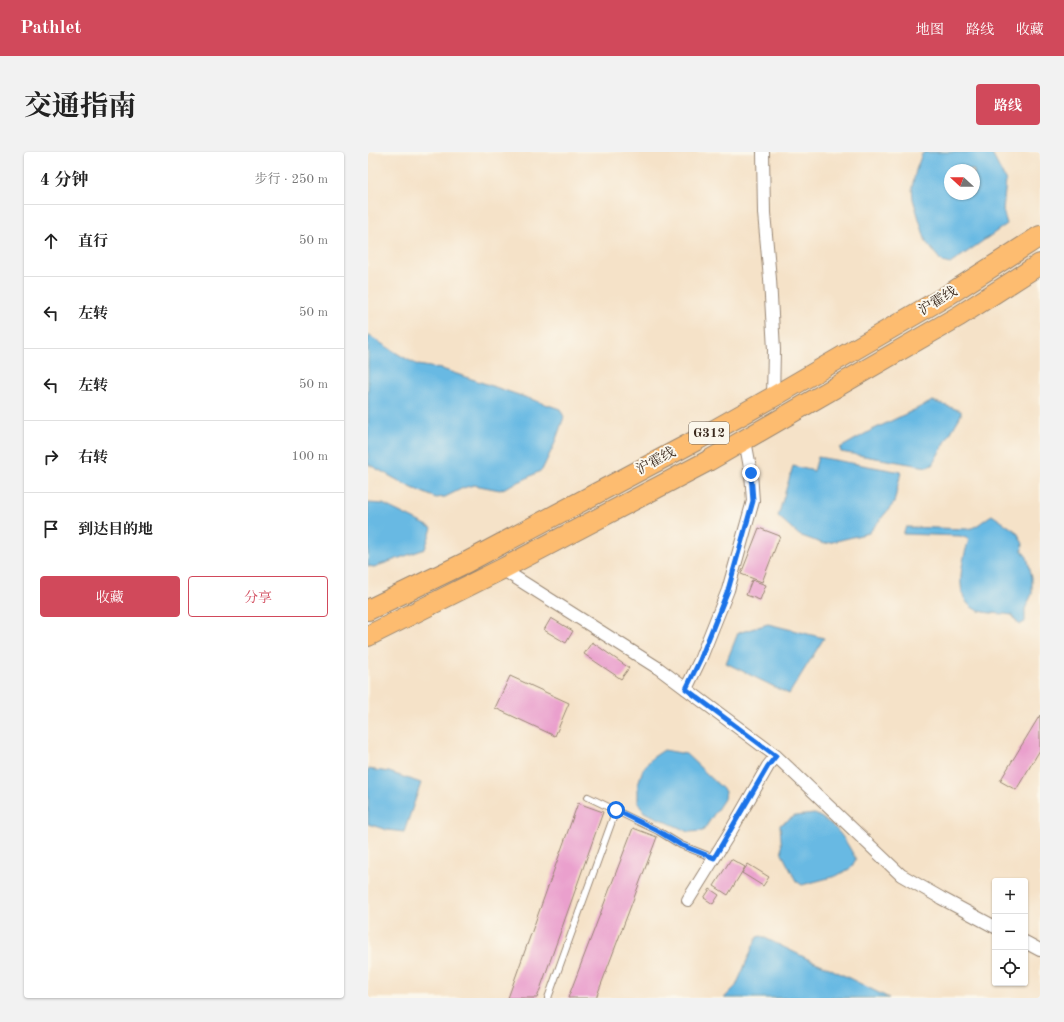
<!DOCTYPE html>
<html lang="zh">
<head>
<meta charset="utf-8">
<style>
	body { margin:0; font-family:"Old Standard TT","Noto Serif SC",serif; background:#f2f2f2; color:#222 }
	.controls { position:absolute; right:12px; bottom:12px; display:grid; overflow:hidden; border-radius:4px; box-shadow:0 1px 3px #0004 }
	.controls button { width:36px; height:36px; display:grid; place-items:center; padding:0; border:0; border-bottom:1px solid #e0e0e0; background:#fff; color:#222; font:20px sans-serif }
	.compass { position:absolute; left:576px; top:12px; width:36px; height:36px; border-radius:50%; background:#fff; box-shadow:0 1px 3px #0004; rotate:291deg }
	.stop { position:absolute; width:12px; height:12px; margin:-9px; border:3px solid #1a73e8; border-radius:50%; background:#fff }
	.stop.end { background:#1a73e8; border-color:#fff; box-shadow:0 1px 4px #0008 }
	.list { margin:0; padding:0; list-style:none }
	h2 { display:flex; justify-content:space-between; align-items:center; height:52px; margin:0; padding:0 16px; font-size:17px }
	h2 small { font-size:13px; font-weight:400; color:#767676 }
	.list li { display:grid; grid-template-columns:26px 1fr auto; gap:12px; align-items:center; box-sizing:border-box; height:72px; padding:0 16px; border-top:1px solid #e0e0e0 }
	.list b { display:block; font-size:15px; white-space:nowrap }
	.list em { font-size:13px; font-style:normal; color:#767676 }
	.actions { display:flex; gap:8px; padding:12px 16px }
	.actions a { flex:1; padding:9px 0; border:1px solid #d1495b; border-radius:4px; text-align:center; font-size:14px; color:#d1495b }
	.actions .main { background:#d1495b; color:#fff }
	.icon { flex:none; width:22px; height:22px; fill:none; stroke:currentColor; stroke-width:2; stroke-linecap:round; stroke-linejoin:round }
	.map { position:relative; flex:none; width:672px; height:846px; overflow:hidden; border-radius:4px }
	header { display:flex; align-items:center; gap:24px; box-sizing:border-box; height:56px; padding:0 20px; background:#d1495b; color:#fff }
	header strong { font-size:19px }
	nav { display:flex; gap:22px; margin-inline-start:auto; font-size:14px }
	.intro { display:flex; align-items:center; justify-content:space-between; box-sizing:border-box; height:96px; padding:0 24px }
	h1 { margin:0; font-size:28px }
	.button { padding:10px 18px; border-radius:4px; background:#d1495b; color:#fff; font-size:14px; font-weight:700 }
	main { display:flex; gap:24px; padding:0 24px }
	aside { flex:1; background:#fff; border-radius:4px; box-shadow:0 1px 3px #0004 }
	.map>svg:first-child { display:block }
	.water { fill:#68b9e3; stroke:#527280; fill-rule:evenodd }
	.building { fill:#eaa0cd }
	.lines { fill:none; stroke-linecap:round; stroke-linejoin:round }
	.service-casing { stroke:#988673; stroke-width:8 }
	.minor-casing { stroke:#988673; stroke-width:14 }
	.trunk-casing { stroke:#988673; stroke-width:22 }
	.service { stroke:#fff; stroke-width:6 }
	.minor { stroke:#fff; stroke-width:12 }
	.trunk { stroke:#fdbc6f; stroke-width:20 }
	.route { stroke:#1a73e8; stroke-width:5 }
	.labels { text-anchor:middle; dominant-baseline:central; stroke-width:4; stroke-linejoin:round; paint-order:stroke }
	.shield { fill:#fbf7ec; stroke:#75685c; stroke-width:1 }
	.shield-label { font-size:13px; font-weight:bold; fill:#3b2a1e }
	.street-label { font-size:14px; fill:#3b2a1e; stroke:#fbf7ec }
</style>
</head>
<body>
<header>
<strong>Pathlet</strong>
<nav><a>地图</a><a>路线</a><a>收藏</a></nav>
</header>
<div class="intro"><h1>交通指南</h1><a class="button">路线</a></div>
<main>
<aside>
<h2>4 分钟<small>步行 · 250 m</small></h2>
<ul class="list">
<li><svg class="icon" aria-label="ahead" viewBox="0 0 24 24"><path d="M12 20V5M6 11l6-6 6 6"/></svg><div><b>直行</b></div><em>50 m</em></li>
<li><svg class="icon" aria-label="left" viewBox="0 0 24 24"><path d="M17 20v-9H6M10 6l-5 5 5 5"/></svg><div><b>左转</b></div><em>50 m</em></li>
<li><svg class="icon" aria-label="left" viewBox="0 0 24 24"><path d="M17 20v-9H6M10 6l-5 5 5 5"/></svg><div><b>左转</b></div><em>50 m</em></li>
<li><svg class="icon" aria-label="right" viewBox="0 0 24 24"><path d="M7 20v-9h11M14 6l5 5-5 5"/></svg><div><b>右转</b></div><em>100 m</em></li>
<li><svg class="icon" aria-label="arrive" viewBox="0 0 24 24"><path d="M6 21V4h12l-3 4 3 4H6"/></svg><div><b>到达目的地</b></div></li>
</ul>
<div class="actions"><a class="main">收藏</a><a>分享</a></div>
</aside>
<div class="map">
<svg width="672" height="846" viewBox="0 0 672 846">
	<rect width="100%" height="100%" fill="#fbf7ec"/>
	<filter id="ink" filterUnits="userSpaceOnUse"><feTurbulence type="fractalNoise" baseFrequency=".025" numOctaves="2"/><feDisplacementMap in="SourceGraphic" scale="8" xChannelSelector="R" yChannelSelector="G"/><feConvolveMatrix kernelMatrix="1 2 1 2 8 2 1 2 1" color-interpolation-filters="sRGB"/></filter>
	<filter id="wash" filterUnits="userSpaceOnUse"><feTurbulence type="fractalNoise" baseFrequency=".012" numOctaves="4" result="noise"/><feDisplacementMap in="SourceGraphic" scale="16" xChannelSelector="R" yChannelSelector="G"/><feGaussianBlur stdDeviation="0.9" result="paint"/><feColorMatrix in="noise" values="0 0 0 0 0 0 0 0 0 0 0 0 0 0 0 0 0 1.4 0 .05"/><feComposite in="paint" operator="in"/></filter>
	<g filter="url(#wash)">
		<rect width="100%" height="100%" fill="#f5e2c8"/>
		<!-- water -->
		<path class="water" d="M557,0H623L638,29L635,58L639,72L582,112L574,110L558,90L545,47L544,35L548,18L554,2ZM582,18H606V42H582Z
			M0,183L35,205L50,213L74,217L192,257L196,265L186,293L174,318L155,328L132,338L106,333L95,336L77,345L68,346L42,335L0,312Z
			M565,249L593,259V263L564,313L559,315L473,300L472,296L502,279Z
			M450,305L533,320L526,351L501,381L456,392L431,383L410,364L425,314L446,319Z
			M0,351L15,352L64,376L57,397L6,415L0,414Z
			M624,363L649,380L655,392L654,399L659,405L664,425V442L657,457V470L651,473L644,463C633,461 622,462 611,459C582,449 595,407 601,387L592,384L535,382L538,375L600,377C610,375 615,368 624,363Z
			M400,472L456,486L421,542L358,511L370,481Z
			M296,598L318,602L357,639L356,647L335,679L321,680L276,660L270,650V632L275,617L284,606Z
			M0,617L21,620L53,631L36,680L19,678L0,672Z
			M447,662C470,674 476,686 488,707L483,716L468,724L434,733L428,729L414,702L412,673L427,664Z
			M393,784L440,807L457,814L521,846H356L368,834L389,785Z"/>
		<g id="blocks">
			<!-- building -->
			<path class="building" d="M391,376L412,384L394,430L373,422Z
				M384,428L398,433L392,448L378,443Z
				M183,466L205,479L198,491L176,478Z
				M224,490L261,516L253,527L216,502Z
				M142,524L201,551L187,584L127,556Z
				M672,563V598L648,638L632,629Z
				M210,651L235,660L169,846H140Z
				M265,676L289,685L228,846H200Z
				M363,707L377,715L360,743L346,734Z
				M380,712L401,725L395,734L374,721Z
				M342,737L351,743L345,752L336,746Z"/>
		</g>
	</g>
	<g filter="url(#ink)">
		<use href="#blocks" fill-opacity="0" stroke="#988673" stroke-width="1"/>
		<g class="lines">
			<defs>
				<path id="service" d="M220,645L290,679L313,693L346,706
					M180,846L248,658"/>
				<path id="minor" d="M395,0L396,61L402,127L406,198L405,245
					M134,417L290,516L408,604L533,723L573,746L627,775
					M318,537L332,508L360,438L385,349L383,321L377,288
					M320,748L361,682L400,614L408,604
					M657,790L672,798"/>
				<path id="trunk" d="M0,458L99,410L327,289L405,245L580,143L672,84
					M0,484L134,417L340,309L591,164L672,112"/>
			</defs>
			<!-- service casing -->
			<use href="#service" class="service-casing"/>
			<!-- minor casing -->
			<use href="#minor" class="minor-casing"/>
			<!-- trunk casing -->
			<use href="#trunk" class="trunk-casing"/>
			<!-- service -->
			<use href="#service" class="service"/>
			<!-- minor -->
			<use href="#minor" class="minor"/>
			<!-- trunk -->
			<use href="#trunk" class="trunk"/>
		</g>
	</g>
	<g class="lines" filter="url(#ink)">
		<!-- route -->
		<path class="route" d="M248,658L290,679L313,693L346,706L400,614L408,604L318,537L332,508L360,438L385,349L383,321"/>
	</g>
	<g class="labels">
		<!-- shield labels -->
		<rect class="shield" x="321" y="270" width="40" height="22" rx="3"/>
		<g class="shield-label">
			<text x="341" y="281">G312</text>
		</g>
		<!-- street labels -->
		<g class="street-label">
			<text transform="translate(570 149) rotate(-31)">沪霍线</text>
			<text transform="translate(288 309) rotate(-28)">沪霍线</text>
		</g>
	</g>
</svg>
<div class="controls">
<button>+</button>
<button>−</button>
<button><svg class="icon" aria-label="locate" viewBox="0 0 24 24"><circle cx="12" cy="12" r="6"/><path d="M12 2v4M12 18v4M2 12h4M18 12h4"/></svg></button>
</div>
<svg class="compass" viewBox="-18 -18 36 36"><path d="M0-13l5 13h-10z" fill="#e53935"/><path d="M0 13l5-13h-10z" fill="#767676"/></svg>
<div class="stop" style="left:248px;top:658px"></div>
<div class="stop end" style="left:383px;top:321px"></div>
</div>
</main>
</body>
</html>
